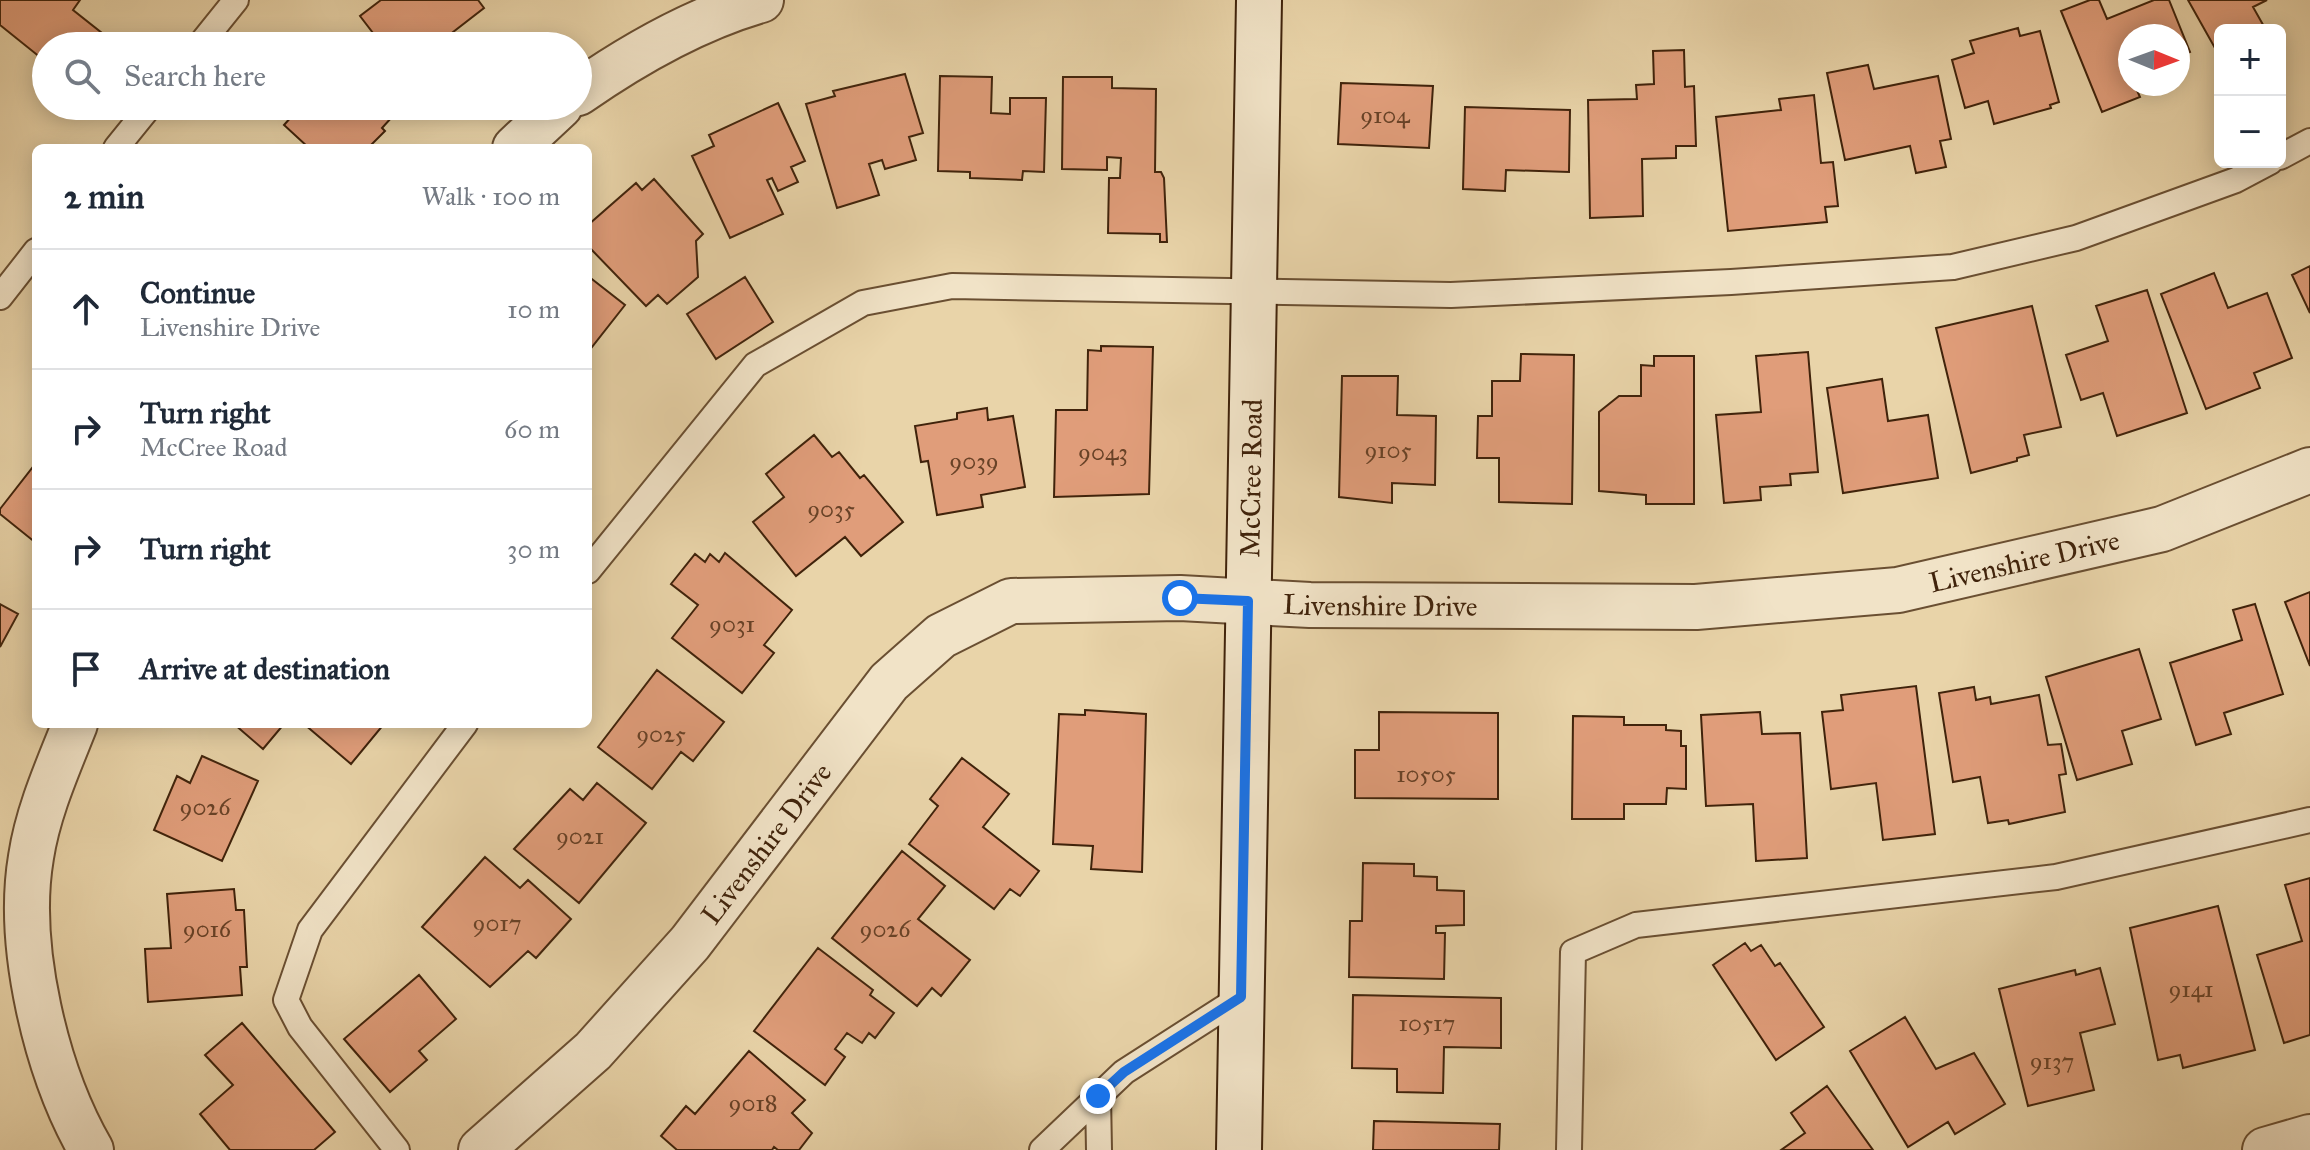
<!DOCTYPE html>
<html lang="en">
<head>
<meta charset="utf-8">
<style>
	body { margin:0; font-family:"IM FELL Great Primer",serif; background:#f6f6f7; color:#1f2937 }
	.controls { position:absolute; right:24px; top:24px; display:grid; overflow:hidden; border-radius:12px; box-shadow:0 4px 20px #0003 }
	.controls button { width:72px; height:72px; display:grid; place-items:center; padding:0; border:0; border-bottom:2px solid #e0e1e3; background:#fff; color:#1f2937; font:40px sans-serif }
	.compass { position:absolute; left:2118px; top:24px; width:72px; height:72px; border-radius:50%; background:#fff; box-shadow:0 4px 20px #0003; rotate:91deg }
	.stop { position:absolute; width:24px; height:24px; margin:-18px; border:6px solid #1a73e8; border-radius:50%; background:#fff }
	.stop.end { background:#1a73e8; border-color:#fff; box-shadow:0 2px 8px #0008 }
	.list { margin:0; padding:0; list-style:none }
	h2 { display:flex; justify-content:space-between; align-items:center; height:104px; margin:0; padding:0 32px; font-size:34px }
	h2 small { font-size:26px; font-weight:400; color:#747a83 }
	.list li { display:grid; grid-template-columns:52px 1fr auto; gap:24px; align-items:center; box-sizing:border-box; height:120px; padding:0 32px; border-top:2px solid #e0e1e3 }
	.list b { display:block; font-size:30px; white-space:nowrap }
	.list p { margin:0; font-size:26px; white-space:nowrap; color:#747a83 }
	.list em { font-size:26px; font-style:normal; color:#747a83 }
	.icon { flex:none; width:44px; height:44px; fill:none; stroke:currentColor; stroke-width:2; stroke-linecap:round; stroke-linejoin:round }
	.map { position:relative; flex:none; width:2310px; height:1150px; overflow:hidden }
	.search { position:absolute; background:#fff; box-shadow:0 4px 20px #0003; left:32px; top:32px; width:560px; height:88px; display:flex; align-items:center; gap:20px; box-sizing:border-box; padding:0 28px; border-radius:44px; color:#747a83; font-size:30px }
	.panel { position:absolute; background:#fff; box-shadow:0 4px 20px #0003; left:32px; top:144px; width:560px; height:584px; border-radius:12px }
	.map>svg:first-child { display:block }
	.building { fill:#e09d7a; stroke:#40230b; stroke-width:2 }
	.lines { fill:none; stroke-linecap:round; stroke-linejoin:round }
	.lane-casing { stroke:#6a4f32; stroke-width:28 }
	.street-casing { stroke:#6a4f32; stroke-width:48 }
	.secondary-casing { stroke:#40230b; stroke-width:48 }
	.lane { stroke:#f1e3c7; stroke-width:24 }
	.street { stroke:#f1e3c7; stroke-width:44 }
	.secondary { stroke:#f1e3c7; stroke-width:44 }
	.route { stroke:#1a73e8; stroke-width:10 }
	.labels { text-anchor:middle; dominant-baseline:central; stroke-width:6; stroke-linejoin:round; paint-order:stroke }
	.number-label { font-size:24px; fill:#684227 }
	.street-label { font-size:28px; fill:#40230b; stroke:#f1e3c7 }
</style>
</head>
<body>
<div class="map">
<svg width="2310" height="1150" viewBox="0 0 2310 1150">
	<rect width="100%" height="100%" fill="#e9d4a9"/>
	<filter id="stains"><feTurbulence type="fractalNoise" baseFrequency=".0025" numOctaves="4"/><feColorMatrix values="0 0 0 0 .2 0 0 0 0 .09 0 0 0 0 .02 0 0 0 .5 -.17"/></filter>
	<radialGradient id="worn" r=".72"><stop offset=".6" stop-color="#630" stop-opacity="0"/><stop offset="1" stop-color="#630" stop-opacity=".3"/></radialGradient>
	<!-- building -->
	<path class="building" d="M0,0H80L73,10L112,41L108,46H46V62L0,25Z
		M381,0H478L484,8L435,46H383L360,16Z
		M2090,0H2099L2107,19L2154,0H2169L2190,52L2178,57V36H2130V84H2134L2140,97L2102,112L2061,11Z
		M2188,0H2267L2253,7L2266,30H2220V57Z
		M2018,28L2020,36L2040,31L2059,102L2050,105L2051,108L1994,124L1988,101L1965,108L1952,60L1974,53L1970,41Z
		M1684,50L1685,87L1694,86L1696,146H1676V158L1642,159L1643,216L1590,218L1588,100L1637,99L1636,85L1654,84L1653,51Z
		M1868,65L1874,89L1938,76L1951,139L1940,141L1946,167L1916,173L1910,146L1845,160L1827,73Z
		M905,74L923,133L909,137L916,160L885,169L882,160L869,164L879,195L837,208L806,104L835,96L833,91Z
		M940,76L992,77L991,113L1010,114V98H1046L1044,172L1023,171L1022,180L970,178V172L938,171Z
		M1063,77H1112V88L1156,89L1155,172H1161L1164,178L1167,242H1160V234L1108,233L1109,178H1120L1121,158L1107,157V170L1062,169Z
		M1341,83L1433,86L1429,148L1338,144Z
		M1814,95L1821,163L1833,162L1838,206L1825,207L1827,222L1728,231L1716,117L1781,110L1779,99Z
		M778,103L805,161L791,167L798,182L778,191L772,178L767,180L783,214L730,238L692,156L714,146L709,135Z
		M301,106H402L382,128L385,131L368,148H309L284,125Z
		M1465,107L1570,110L1569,172L1506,170L1505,191L1463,189Z
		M654,179L703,234L696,241L698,277L667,304L658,295L646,306L588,246V225L636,183L642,190Z
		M2310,266V313L2292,275Z
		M2214,273L2228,308L2267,293L2292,358L2254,373L2260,388L2206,409L2161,294Z
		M588,276L625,305L588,352Z
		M745,277L773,322L716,359L687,314Z
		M2147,290L2187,413L2117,436L2103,393L2081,400L2066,355L2108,341L2096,306Z
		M2032,306L2061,427L2024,435L2029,455L2017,458V461L1971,473L1936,328Z
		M1101,346L1153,347L1149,494L1054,497L1056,410H1087L1088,350L1101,351Z
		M1808,352L1818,472L1790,474L1791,485L1760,487L1761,500L1724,503L1716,415L1761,412L1756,356Z
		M1521,354L1574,355L1572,504L1499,502V458H1477L1478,416H1492V381H1520Z
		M1654,356H1694V504H1646V495L1599,491V412L1619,396H1641V365L1654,366Z
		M1342,376H1398L1397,415L1436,416L1435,485L1392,483V503L1339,497Z
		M1882,379L1888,421L1928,415L1938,478L1843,493L1827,388Z
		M987,408L988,420L1013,416L1025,487L981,495L983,507L937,515L928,461L921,462L915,426L957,419V413Z
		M814,435L832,457L839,452L860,478L864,475L903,522L861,556L845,537L796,576L753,522L784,497L766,474Z
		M36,463V543L0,514V509Z
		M725,553L792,610L764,645L774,653L742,693L672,638L698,605L671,584L695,554L705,562L710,554L719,562Z
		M2310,592V666L2285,602Z
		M0,604L18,614L0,647Z
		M2255,604L2283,694L2224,713L2231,734L2196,745L2170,663L2242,640L2233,610Z
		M2139,649L2161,719L2122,731L2132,764L2077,780L2046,677Z
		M657,670L724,722L693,761L681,752L652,789L598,747Z
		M1916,686L1935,834L1883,840L1876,783L1831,789L1822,712L1843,710L1841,695Z
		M1974,687L1976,700L1990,697L1991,704L2039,695L2048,745L2061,744L2066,774L2059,775L2065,812L2009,824L2008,820L1988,823L1980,777L1953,782L1939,693Z
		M1085,710L1146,714L1142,872L1091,869L1093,846L1053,844L1059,714L1085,715Z
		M1379,712L1498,713V799L1355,798V750H1379Z
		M1760,712L1762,734L1800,733L1807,858L1756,861L1753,804L1706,806L1701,715Z
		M1573,716L1624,717V725H1666V730L1681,731V746H1686V789L1667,788L1666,804H1624V819H1572Z
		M234,724H284L263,749Z
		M304,724H384L351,764Z
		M202,756L258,781L222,861L154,830L177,776L190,783Z
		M962,758L1009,794L983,827L1039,871L1020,896L1010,889L994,909L909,844L938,806L930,799Z
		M597,783L646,823L579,903L514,849L570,789L583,800Z
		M902,851L945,886L918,919L970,960L941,996L932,988L917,1006L832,938Z
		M485,857L520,888L528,880L571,919L536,958L528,951L490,987L422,927Z
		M1363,863L1414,864V876L1437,877V890L1464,891V925L1436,926V933H1445L1444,979L1349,977L1350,921H1362Z
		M2310,878V1035L2284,1043L2257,955L2302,941L2285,885Z
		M234,889L236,910H244L247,967H240L242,995L148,1002L145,949L171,948L167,894Z
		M2218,906L2255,1050L2183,1068L2180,1055L2158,1060L2130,928Z
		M1745,943L1751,951L1761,945L1775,966L1780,963L1824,1027L1776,1060L1713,965Z
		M818,948L873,990L870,995L894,1013L875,1038L869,1033L862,1043L847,1033L835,1049L845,1057L825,1085L754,1031Z
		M2100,968L2115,1024L2080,1033L2094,1090L2028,1106L1999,989L2075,970L2076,975Z
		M419,975L456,1019L419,1051L427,1060L390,1092L344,1039Z
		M1353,995L1501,998V1048L1444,1047L1443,1093L1397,1092V1069L1352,1068Z
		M1905,1017L1936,1069L1974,1053L2005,1104L1955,1134L1948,1122L1908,1147L1850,1051Z
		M242,1023L335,1132L314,1150H230L200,1114L233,1085L205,1055Z
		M749,1051L805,1100L792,1113L812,1133L799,1150H778L774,1147L772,1150H677L661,1136L686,1106L695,1114Z
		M1827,1086L1873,1150H1781L1805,1133L1791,1113Z
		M1374,1121L1500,1124L1499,1150H1373Z"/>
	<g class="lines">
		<defs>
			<path id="lane" d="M199,46L236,0
				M116,148L150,106
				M2280,157L2310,141
				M0,297L36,251
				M588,571L755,365L863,303L952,286L1451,295L1731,282L1953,267L2076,238L2236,180L2270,162
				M1098,1096L1099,1150
				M397,1150L300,1027L286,1000L310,930L465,724
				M1042,1150L1124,1072L1241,997
				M1569,1150L1573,952L1636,925L2056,877L2310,820"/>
			<g id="street">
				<path d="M578,93C634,54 695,19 761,0"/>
				<path d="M515,148L560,106"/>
				<path d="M75,724C58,767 38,811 31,857C16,946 46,1072 91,1150"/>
				<path id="s1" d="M481,1150L593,1051L690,943L889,682L941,636L1011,601L1180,598L1310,605L1696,607L1898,590L2162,529L2310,470"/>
				<path d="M2265,1150L2310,1137"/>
			</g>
			<g id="secondary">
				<path id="s2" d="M1239,1150L1259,0"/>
			</g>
		</defs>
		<!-- lane casing -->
		<use href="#lane" class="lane-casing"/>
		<!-- street casing -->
		<use href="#street" class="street-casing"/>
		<!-- secondary casing -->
		<use href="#secondary" class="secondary-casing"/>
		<!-- lane -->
		<use href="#lane" class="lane"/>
		<!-- street -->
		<use href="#street" class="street"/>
		<!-- secondary -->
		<use href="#secondary" class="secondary"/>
	</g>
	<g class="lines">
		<!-- route -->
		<path class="route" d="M1098,1096L1124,1072L1241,997L1248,601L1180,598"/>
	</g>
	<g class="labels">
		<!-- number labels -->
		<g class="number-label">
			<text x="1385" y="115">9104</text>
			<text x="1388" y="450">9105</text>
			<text x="1103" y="452">9043</text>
			<text x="974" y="461">9039</text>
			<text x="831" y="509">9035</text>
			<text x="732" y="624">9031</text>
			<text x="661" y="734">9025</text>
			<text x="1426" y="774">10505</text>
			<text x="205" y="807">9026</text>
			<text x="580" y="836">9021</text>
			<text x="497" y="923">9017</text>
			<text x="207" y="929">9016</text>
			<text x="885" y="929">9026</text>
			<text x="2191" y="989">9141</text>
			<text x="1427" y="1023">10517</text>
			<text x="2052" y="1061">9137</text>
			<text x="753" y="1103">9018</text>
		</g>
		<!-- street labels -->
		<g class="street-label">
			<text stroke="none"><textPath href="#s2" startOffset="672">McCree Road</textPath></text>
			<text stroke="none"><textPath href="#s1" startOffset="1788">Livenshire Drive</textPath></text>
			<text stroke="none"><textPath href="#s1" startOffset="1140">Livenshire Drive</textPath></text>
			<text stroke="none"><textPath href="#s1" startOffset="420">Livenshire Drive</textPath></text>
		</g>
	</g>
	<rect width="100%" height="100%" filter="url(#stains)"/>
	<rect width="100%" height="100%" fill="url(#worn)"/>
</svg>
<div class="controls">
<button>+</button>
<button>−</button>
</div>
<svg class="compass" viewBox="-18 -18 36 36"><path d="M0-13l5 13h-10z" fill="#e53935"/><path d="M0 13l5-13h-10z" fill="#747a83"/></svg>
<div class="stop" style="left:1180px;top:598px"></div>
<div class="stop end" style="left:1098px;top:1096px"></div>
<div class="search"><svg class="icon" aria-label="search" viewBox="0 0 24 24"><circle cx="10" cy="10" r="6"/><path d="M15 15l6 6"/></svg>Search here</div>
<section class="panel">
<h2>2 min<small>Walk · 100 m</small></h2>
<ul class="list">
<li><svg class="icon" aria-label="ahead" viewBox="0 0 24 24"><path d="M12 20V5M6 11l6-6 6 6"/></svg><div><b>Continue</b><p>Livenshire Drive</p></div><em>10 m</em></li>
<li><svg class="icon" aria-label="right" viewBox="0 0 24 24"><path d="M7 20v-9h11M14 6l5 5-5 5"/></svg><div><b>Turn right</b><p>McCree Road</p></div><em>60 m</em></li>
<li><svg class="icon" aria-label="right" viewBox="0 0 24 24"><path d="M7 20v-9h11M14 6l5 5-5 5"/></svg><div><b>Turn right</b></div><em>30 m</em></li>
<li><svg class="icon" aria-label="arrive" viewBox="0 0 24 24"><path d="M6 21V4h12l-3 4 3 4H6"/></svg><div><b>Arrive at destination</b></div></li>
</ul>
</section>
</div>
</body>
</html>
